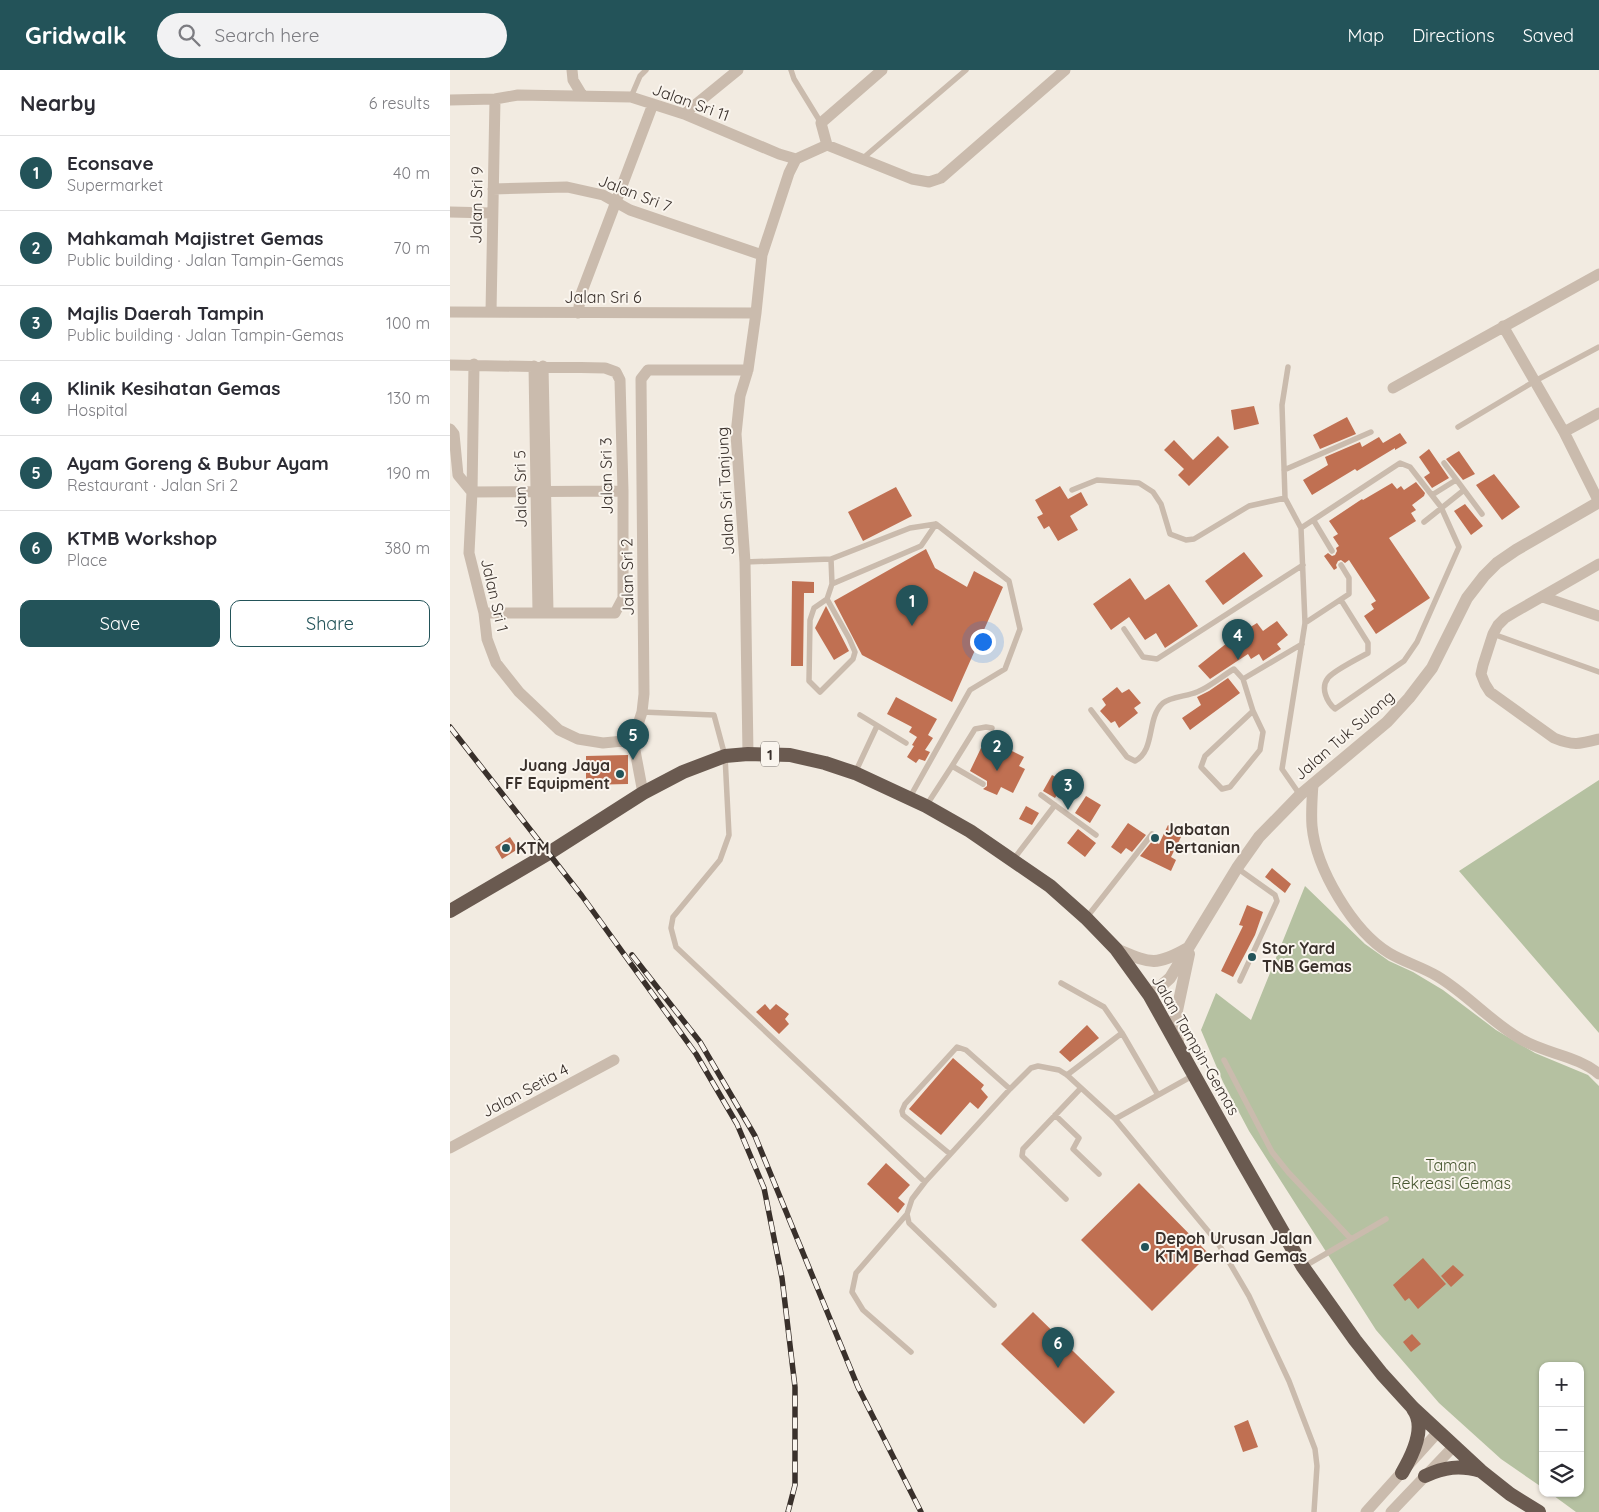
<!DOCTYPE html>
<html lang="en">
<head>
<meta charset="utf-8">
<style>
	body { margin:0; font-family:Quicksand,sans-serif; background:#f2f2f3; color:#2b2b33 }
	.controls { position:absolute; right:15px; bottom:15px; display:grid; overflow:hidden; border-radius:10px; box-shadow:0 1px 4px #0004 }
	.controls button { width:45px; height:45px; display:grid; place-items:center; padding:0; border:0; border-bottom:1px solid #e1e1e2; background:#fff; color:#2b2b33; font:25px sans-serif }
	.you { position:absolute; left:532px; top:571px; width:18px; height:18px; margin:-12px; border:4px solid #fff; border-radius:50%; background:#1a73e8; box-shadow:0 0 0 8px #1a73e833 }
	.badge { display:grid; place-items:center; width:32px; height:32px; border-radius:50%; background:#235359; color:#fff; font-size:16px; font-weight:700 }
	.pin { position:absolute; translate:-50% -41px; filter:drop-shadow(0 1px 2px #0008) }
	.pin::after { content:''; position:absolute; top:26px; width:18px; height:15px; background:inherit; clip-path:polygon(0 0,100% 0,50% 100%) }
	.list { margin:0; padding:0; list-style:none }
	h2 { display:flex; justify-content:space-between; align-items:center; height:65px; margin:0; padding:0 20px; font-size:21px }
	h2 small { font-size:16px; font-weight:400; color:#7c7c81 }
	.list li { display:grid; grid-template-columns:32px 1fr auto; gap:15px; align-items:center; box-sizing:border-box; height:75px; padding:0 20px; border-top:1px solid #e1e1e2 }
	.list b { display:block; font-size:19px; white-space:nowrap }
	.list p { margin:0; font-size:16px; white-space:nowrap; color:#7c7c81 }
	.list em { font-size:16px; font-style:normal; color:#7c7c81 }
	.actions { display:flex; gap:10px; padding:15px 20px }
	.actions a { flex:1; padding:11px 0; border:1px solid #235359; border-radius:10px; text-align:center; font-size:18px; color:#235359 }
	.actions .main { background:#235359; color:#fff }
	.icon { flex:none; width:28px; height:28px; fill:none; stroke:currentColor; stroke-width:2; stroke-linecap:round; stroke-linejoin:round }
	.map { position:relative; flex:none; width:1149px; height:1442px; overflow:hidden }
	header { display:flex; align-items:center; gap:30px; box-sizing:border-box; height:70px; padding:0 25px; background:#235359; color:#fff }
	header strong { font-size:24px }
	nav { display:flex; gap:28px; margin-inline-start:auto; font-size:18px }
	.search { width:350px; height:45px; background:#f2f2f3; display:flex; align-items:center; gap:12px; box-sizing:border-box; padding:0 18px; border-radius:28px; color:#7c7c81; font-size:19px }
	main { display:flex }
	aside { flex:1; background:#fff }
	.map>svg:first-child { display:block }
	.green { fill:#b5c1a1 }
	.building { fill:#c07052 }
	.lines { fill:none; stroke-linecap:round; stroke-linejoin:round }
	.service { stroke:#cabbad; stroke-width:5.5 }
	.minor { stroke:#cabbad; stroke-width:11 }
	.tertiary { stroke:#cabbad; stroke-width:12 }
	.trunk { stroke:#6a5a50; stroke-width:14 }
	.rail-casing { stroke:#39302b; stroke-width:5.5 }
	.rail { stroke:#faf5ee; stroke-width:4; stroke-dasharray:11; stroke-linecap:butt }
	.poi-dot { fill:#235359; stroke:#faf5ee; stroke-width:2 }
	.labels { text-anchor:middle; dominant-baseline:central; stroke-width:4; stroke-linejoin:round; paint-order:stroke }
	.shield { fill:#faf5ee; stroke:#736b66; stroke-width:1 }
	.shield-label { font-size:15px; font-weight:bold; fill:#39302b }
	.street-label { font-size:16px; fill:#39302b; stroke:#faf5ee }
	.poi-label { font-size:16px; font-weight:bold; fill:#39302b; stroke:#faf5ee; text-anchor:start }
	.park-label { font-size:16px; fill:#475630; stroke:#faf5ee }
</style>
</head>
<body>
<header>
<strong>Gridwalk</strong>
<div class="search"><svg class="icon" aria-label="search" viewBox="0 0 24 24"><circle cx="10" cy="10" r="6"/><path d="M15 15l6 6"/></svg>Search here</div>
<nav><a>Map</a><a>Directions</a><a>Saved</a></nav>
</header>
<main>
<aside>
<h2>Nearby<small>6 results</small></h2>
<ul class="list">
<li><span class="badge">1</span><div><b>Econsave</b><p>Supermarket</p></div><em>40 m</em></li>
<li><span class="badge">2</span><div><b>Mahkamah Majistret Gemas</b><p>Public building · Jalan Tampin-Gemas</p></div><em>70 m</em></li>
<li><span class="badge">3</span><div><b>Majlis Daerah Tampin</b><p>Public building · Jalan Tampin-Gemas</p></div><em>100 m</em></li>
<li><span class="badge">4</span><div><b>Klinik Kesihatan Gemas</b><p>Hospital</p></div><em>130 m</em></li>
<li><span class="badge">5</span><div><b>Ayam Goreng &amp; Bubur Ayam</b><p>Restaurant · Jalan Sri 2</p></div><em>190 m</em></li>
<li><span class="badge">6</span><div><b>KTMB Workshop</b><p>Place</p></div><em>380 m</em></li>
</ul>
<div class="actions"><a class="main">Save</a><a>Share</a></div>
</aside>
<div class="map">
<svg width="1149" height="1442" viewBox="0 0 1149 1442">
	<rect width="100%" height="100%" fill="#f2ebe1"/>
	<!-- green -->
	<path class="green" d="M1149,710V963L1009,801Z
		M855,816L915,874L939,891L963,902L993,920L1046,960L1085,983L1138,1005L1149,1016V1442H1126L1100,1423H1130V1296H1093V1418L1051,1389L989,1333L926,1260L799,1061L773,1012L751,960L766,923L801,950Z"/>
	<!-- building -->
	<path class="building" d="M804,336L809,354L784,360L781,340Z
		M897,347L906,364L870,379L863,365Z
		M950,363L957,373L945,380V378L907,401L905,399L862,425L853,410L878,395L875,387L910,372L912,377L929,367L933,373Z
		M768,366L779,377L739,416L728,405L734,399L714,380L724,370L743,390Z
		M979,379L999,408L982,418L974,407L980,403L969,387Z
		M1009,381L1025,404L1013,410L996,389Z
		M1044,404L1070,437L1052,450L1026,415Z
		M966,412L975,423L974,426L962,435L966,440L961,443L966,451L939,468L980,528L926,564L914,546L924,539L921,534L926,531L899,490L895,493L891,490L888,491L886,495L887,498L884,500L874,486L878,483L882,486L885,485L887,481L886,478L889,476L883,467L888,464L879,451L912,429L913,430L942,413L947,419L951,416L954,420Z
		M610,416L618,429L631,422L638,435L620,446L628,460L608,471L599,456L594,459L587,447L593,444L585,430Z
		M446,417L462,446L413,471L398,442Z
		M1015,434L1033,456L1021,465L1004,441Z
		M476,479L485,498L517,517L524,501L553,517L502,632L412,585L384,531Z
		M794,482L813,506L773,535L755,511Z
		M680,508L695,530L719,514L748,556L715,578L706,563L695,570L679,547L661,560L643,534Z
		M342,511L364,512V523H354L353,596H341Z
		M376,536L399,581L384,590L365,558Z
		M827,551L838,565L827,574L831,579L813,591L809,584L801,589L798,584L760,609L748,596L777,573L784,581L800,569L794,561L807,553L813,561Z
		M778,608L790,623L740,660L732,648L751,635L747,627L759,621Z
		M667,617L672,623L679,619L691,633L684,638L688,643L669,658L665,651L661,653L650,641L656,635L652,629Z
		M446,627L487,649L478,665L483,668L475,680L480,682L475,691L469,689L466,693L457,687L464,676L462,675L467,667L459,662L462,657L437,644Z
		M550,675L574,687L569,696L575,699L563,723L551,717L547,725L533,719L537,716V711L520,701L531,678L545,685Z
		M178,685V714L136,715V686Z
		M602,705L615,712L605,728L593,721Z
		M636,726L651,735L640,753L625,743Z
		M576,736L589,743L582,755L569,749Z
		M678,753L696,765L682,782L676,778L671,784L661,777Z
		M718,755L733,763L721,787L726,790L721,801L690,786L703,770L709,774Z
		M628,759L646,773L635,787L617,773Z
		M60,767L68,779L52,789L45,777Z
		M822,798L841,814L835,823L815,807Z
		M797,835L813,842L805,865L783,907L771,901L793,856L789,855Z
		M315,934L320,940L326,934L339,944L335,949L339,954L329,964L306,942Z
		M637,955L649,968L620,992L609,982Z
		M503,988L534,1015L531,1019L538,1027L528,1039L520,1032L491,1065L459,1039Z
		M436,1093L460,1115L448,1128L455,1134L448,1143L417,1114Z
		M689,1113L759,1184L702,1241L631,1170Z
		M973,1188L996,1214L968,1239L959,1228L955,1231L943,1215Z
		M1003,1195L1014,1205L1001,1217L991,1206Z
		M583,1242L665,1322L634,1354L551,1274Z
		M962,1264L971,1274L961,1282L953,1272Z
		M798,1350L808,1377L793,1382L784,1356Z"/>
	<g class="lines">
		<!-- service -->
		<path class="service" d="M341,0L344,9L371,53
			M181,27L190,6L196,0
			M412,89L516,0
			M838,297L832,335L835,428L851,458L855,553L832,699L850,725
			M1008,357L1085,311L1149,277
			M994,393L1032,444
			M834,400L921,362
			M622,420L647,410L689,413L703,422L711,434L720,464L736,470L744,469L799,436L835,428
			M982,425L1006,410
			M864,451L882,481
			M974,452L1014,420
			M851,458L950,393L960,397L991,437L1009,477L967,572L954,591L885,639C877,632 870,618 878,608C883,601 909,588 918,583V573L891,530
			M295,492L381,489L460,458L486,454L559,511L570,559L555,599L520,620L460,727
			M382,514L471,476L486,454
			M377,529L399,568L405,582L403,589L370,622L359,611L360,550L364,538L377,529L382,514L381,489
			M855,553L899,524V508L891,495
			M674,559L693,587L707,589L853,495
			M1043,564L1149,602
			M793,609L803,641L813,662L810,680L780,717L772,719L751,697L755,686L803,641
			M641,640L677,687L685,691C706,680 696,648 713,633C720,627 738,626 747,622C760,617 772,606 784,599L793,609L852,574
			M192,642L264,645L275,686L279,765L270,790L223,847L221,858L226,877L475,1112
			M410,645L456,673
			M405,703L427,656
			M533,714L502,696L525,659L536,657L542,658
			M591,725L646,765
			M476,736L502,696
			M563,790L605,735
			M787,798L825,825L827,831L790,911
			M637,847L702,764
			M611,913L654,937L672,963L708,1025
			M774,990L822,1082L838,1102L901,1169
			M617,1005L672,963
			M605,1045L629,1068L623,1079L649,1104
			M665,1049L768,1173L799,1226L839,1311L865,1379L867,1396L864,1442
			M500,1084L453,1045L452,1041L455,1034L507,977L516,980L560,1019
			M616,1129L572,1086L573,1079L631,1018
			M457,1144L406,1203L402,1222L413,1240L461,1282
			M853,1197L936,1149
			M544,1235L459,1153L457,1144L462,1129L475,1112L560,1019L581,998L588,996L609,1000L617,1005L665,1049L744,1005"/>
		<!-- minor -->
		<path class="minor" d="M122,0L123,10L132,25
			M0,30L45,29L68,25L181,27L234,44L329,84L346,89
			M234,44L288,0
			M377,75L371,53L432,0
			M43,119L117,117L153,125L180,140L312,185
			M0,142L42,143
			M0,242L306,243
			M41,242L45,29
			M128,243L131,224L203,34
			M1053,256L1114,362L1149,432
			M24,294L22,422L19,483L34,543L37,569L46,593L69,622L109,660L128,669L153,673L183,670
			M0,295L155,298L166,302L170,310L173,421V528L165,543H34
			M84,296L88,542
			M93,296L98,542
			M943,318L1149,204
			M0,359L4,364L8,405L22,422L173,421
			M1114,362L1149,343
			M1149,494L1065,542L1055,548L1048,555L1043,564L1033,595L1031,604L1035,614L1040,622L1104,668C1123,676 1130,674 1149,669
			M1093,527L1149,546
			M298,684L295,492L286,364L290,326L298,300L306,243L312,185L339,103L346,89L377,75L462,109L479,112L491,108L615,0
			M863,714C862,728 861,743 862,756C866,799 903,861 939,883C954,892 972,897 987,906C1017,924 1040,951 1069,968C1094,984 1127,985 1149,1004
			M193,723L183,670L192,642L194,624L191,309L198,300H298
			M0,1078L164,990
			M916,1442L988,1362
			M941,1442L1004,1376"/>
		<!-- tertiary -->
		<path class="tertiary" d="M666,879C700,893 705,897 738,878
			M700,926L720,908L787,798L809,767L850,725L937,652L959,628L982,598L1017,528L1034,506L1047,493L1066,480L1149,432
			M728,972L725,950L739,884"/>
		<!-- trunk -->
		<path class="trunk" d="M0,841L99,783L193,723L233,702L275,686L298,684L340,685L375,693L405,703L476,736L520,761L600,816L636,848L666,879L700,926L792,1091L853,1197L905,1270L932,1304L963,1338L1031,1401L1060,1424L1089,1442
			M952,1403C962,1386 977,1357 963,1339
			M975,1406C994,1397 1010,1395 1031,1401"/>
		<defs>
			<path id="rail" d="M0,657L132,826L246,984L287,1054L314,1118L332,1208L345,1317V1415L338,1442
				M182,885L250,972L305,1066L408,1317L471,1442"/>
		</defs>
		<!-- rail casing -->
		<use href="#rail" class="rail-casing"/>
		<!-- rail -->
		<use href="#rail" class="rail"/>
	</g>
	<!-- markers -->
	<g class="poi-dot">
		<circle cx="170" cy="704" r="5"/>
		<circle cx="705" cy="768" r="5"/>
		<circle cx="56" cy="778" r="5"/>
		<circle cx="802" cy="887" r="5"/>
		<circle cx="695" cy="1177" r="5"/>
	</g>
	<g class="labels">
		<!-- shield labels -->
		<rect class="shield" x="311" y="671.5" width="18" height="25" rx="4"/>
		<g class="shield-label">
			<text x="320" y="684">1</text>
		</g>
		<!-- street labels -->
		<g class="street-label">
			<text transform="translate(241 32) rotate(20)">Jalan Sri 11</text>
			<text transform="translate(185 123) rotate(21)">Jalan Sri 7</text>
			<text transform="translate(26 135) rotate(-89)">Jalan Sri 9</text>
			<text x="153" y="227">Jalan Sri 6</text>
			<text transform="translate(156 406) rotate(-91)">Jalan Sri 3</text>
			<text transform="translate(70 419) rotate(-91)">Jalan Sri 5</text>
			<text transform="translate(275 421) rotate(-93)">Jalan Sri Tanjung</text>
			<text transform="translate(177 507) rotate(-91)">Jalan Sri 2</text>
			<text transform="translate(45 525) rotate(77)">Jalan Sri 1</text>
			<text transform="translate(894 665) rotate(-41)">Jalan Tuk Sulong</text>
			<text transform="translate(746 975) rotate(60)">Jalan Tampin-Gemas</text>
			<text transform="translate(75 1020) rotate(-28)">Jalan Setia 4</text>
		</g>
		<!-- poi labels -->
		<g class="poi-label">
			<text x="160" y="695" text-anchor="end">Juang Jaya<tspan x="160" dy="18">FF Equipment</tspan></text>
			<text x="715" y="759">Jabatan<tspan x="715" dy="18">Pertanian</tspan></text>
			<text x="66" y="778">KTM</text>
			<text x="812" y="878">Stor Yard<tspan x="812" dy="18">TNB Gemas</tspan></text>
			<text x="705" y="1168">Depoh Urusan Jalan<tspan x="705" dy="18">KTM Berhad Gemas</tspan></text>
		</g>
		<!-- park labels -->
		<g class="park-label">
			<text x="1001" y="1095">Taman<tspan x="1001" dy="18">Rekreasi Gemas</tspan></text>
		</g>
	</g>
</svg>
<div class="controls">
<button>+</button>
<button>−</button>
<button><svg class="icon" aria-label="layers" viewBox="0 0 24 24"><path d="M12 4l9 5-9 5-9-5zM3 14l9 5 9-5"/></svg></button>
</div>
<div class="you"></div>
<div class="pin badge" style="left:462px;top:556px">1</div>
<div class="pin badge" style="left:547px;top:701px">2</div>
<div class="pin badge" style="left:618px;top:740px">3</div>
<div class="pin badge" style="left:788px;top:590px">4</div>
<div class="pin badge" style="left:183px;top:690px">5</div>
<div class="pin badge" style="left:608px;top:1298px">6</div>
</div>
</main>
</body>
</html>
